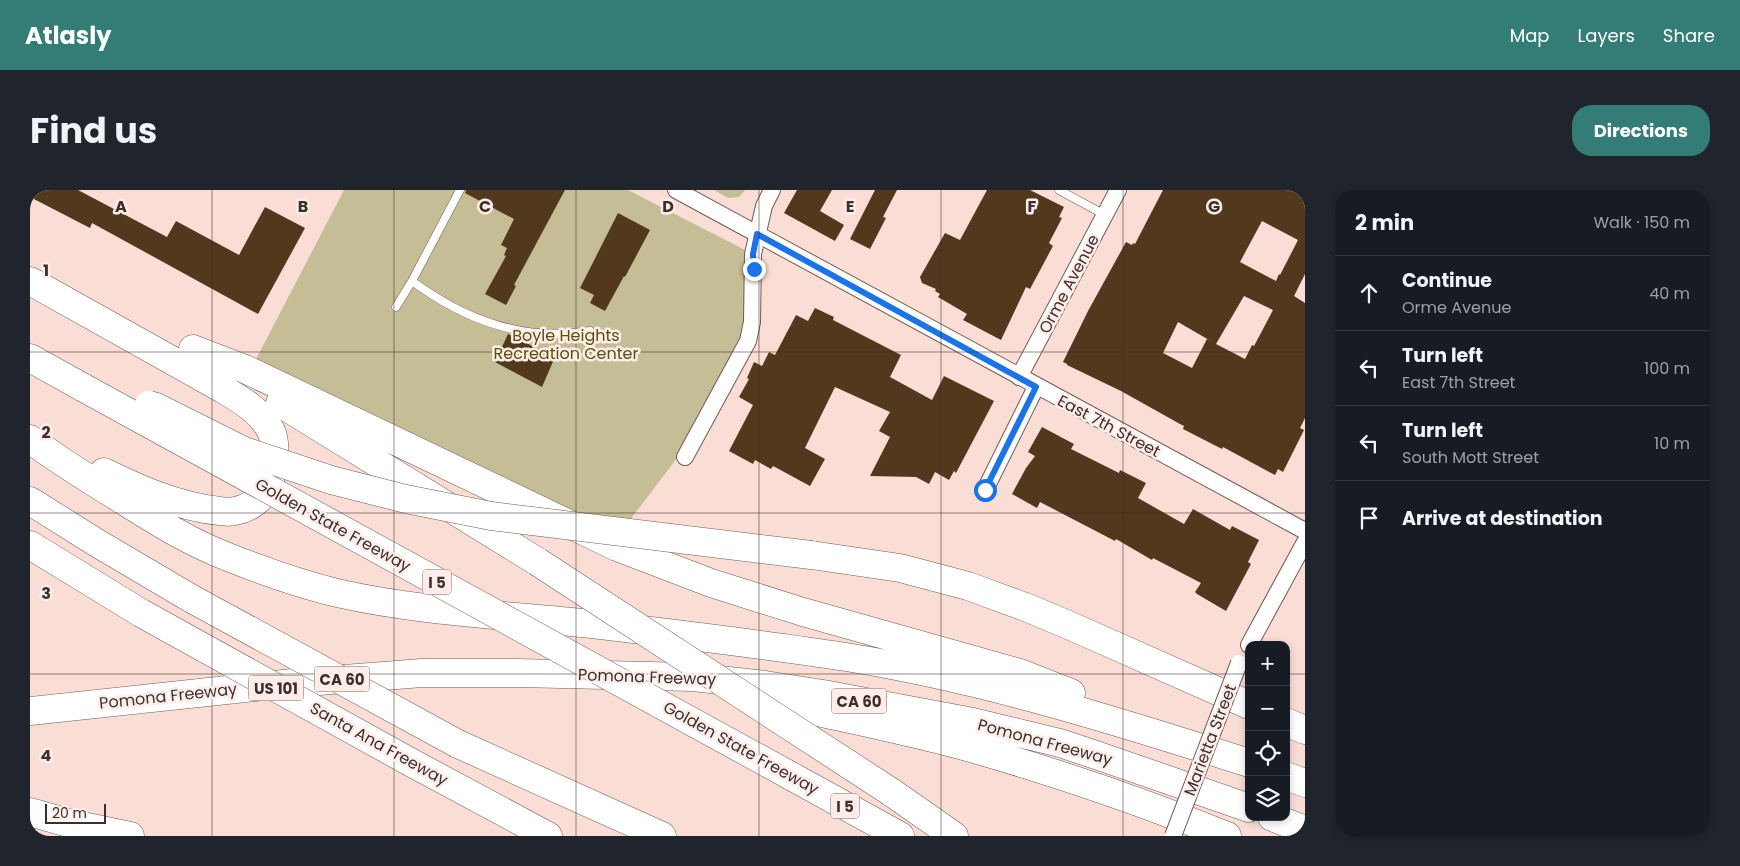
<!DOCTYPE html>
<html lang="en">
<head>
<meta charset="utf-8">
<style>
	body { margin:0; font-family:Poppins,sans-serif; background:#20242c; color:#f1f3f6 }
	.controls { position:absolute; right:15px; bottom:15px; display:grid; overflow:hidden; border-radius:10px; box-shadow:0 2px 8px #0003 }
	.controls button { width:45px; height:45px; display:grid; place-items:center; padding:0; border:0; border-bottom:1px solid #363941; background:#171b24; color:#f1f3f6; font:25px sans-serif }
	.scale { position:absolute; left:15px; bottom:12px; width:61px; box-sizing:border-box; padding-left:5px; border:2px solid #3b302d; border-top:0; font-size:14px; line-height:18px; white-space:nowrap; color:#3b302d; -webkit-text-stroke:4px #ffede9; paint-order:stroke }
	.stop { position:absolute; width:15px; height:15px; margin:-11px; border:4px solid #1a73e8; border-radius:50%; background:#fff }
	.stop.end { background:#1a73e8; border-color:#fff; box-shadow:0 1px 5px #0008 }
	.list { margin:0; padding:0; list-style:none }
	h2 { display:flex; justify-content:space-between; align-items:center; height:65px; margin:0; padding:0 20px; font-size:21px }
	h2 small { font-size:16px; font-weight:400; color:#9ea1a6 }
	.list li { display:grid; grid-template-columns:32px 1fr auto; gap:15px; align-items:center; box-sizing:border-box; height:75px; padding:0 20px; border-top:1px solid #363941 }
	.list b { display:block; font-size:19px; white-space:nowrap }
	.list p { margin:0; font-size:16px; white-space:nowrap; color:#9ea1a6 }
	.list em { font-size:16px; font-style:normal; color:#9ea1a6 }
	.icon { flex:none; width:28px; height:28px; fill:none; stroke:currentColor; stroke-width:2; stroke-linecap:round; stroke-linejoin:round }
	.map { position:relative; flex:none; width:1275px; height:646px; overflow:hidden; border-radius:20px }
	header { display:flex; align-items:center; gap:30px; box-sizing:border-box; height:70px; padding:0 25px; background:#347c76; color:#fff }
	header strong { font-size:24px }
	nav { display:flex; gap:28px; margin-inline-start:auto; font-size:18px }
	.intro { display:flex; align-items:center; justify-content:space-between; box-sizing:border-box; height:120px; padding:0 30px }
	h1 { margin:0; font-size:35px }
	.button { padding:12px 22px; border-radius:20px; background:#347c76; color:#fff; font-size:18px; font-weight:700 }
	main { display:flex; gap:30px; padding:0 30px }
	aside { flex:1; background:#171b24; border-radius:20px; box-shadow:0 2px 8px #0003 }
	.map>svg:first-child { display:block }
	.green { fill:#c5bd96 }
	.building { fill:#52381d; fill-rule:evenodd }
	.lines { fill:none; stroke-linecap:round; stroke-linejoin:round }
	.service-casing { stroke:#735a54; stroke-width:9 }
	.minor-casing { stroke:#735a54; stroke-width:18 }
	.motorway-casing { stroke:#735a54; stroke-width:29 }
	.service { stroke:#fff; stroke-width:8 }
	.minor { stroke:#fff; stroke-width:16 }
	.motorway { stroke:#fff; stroke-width:28 }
	.minor-bridge-casing { stroke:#735a54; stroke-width:18; stroke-linecap:butt }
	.motorway-bridge-casing { stroke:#735a54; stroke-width:29; stroke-linecap:butt }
	.minor-bridge { stroke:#fff; stroke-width:16 }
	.motorway-bridge { stroke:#fff; stroke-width:28 }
	.route { stroke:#1a73e8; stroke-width:6 }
	.grid { fill:none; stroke:#3b302d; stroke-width:1; stroke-opacity:0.55 }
	.labels { text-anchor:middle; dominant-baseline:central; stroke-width:5; stroke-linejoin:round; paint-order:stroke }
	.shield { fill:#ffede9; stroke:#766965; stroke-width:1 }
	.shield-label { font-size:15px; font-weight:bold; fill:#3b302d }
	.street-label { font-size:16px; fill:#3b302d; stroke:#ffede9 }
	.park-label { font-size:16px; fill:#5d4f06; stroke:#ffede9 }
	.grid-label { font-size:16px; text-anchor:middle; font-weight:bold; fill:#3b302d; stroke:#ffede9; stroke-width:5; stroke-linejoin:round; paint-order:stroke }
</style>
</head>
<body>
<header>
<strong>Atlasly</strong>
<nav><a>Map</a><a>Layers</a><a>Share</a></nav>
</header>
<div class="intro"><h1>Find us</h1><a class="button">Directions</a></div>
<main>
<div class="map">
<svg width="1275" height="646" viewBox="0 0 1275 646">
	<rect width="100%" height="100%" fill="#faddd5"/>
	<!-- green -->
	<path class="green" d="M314,0H598L719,62V134L651,263L596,335L539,329L223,175Z
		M684,0H715L709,7L698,8Z"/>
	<!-- building -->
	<path class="building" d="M0,0H48L137,47L146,31L209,65L235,17L275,38L228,124L62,33L60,38L0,7Z
		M436,0H535L484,95L486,96L476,115L455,104L476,66L474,65L477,58L471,55L484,29L435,3Z
		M767,0H802L790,21L814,35L805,51L754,23Z
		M845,0H867L853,27L856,28L840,59L820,49Z
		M957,0H1000L1034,17L1029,27L1032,28L1019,53L1023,56L1000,99L996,97L971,150L933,130L937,124L908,107L910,104L905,101L906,99L892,93L890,87L915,43L930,50Z
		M1133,0H1275V84L1264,106L1275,113V228L1270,238L1274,240L1253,282L1248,279L1245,285L1193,257L1192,259L1153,239L1154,236L1150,234L1091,201L1037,175V174L1033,172L1058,121L1096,52L1102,55L1103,53L1105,54ZM1232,31L1268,50L1250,85L1249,84L1246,91L1210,72ZM1214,106L1243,120L1224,156L1222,155L1215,169L1186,154ZM1148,132L1186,154L1177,149L1162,178L1133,163Z
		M588,23L620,40L595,87L594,86L575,121L560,113L564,105L550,98Z
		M785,118L804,127L803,130L871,165L860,187L902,210L914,186L964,211L926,283L924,281L919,290L905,282L899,294L886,287L840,286L860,247L849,241L860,222L805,197L775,258L795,269L780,296L743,276L741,279L725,270L723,274L699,261L723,215L709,207L719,189L717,188L724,172L732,176L739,162L745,165L766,125L778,131Z
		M478,144L525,167L512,197L465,172Z
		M1012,237L1044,254L1041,259L1089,283L1090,280L1116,293L1108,308L1154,334L1163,319L1200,340L1202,336L1229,350L1218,372L1221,374L1196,421L1167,404L1165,402L1171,393L1123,368L1122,370L1086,349L1085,351L1010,312L1007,318L982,304L996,278L1005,266L998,262Z"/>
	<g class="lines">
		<defs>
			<path id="service" d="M1029,0L1075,25
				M382,91C435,130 493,152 560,141
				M366,117L382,91L430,0"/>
			<path id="minor" d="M646,0L1275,341
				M989,187L1088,0
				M655,267L718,151L722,132L723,64L734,16L742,0
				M955,300L1006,197
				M1219,455L1275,352"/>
			<path id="motorway" d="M0,91L193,199C211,210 231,221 241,241C248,256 243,291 233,304C226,313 216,319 205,321C200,323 194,321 190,321C149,317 111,300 74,282
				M163,159L215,179L587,357L681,393L773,422L990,483L1041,503
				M0,168L54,198
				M250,213L508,372
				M0,249C29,271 60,290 91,309C126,331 159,352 198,367C233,381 270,394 307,403C391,422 477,425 562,434C647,444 732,454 816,467C953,489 1087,531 1219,573
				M0,311L67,353L162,409
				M0,355L111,423
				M781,365L870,378L938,396L998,418L1043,437L1219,515
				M756,515C818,529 880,541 941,558C1028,583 1113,612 1197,646
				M0,521L263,493L392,483H487L663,487L735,495L793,504L943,532L1030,553L1063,564L1219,618
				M1256,532L1275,540
				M428,554L632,646
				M382,573L518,646
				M761,586L870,646
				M1256,586L1275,593
				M861,602L924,646
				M0,622L38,633L100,646
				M1242,627L1275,640"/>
		</defs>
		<!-- service casing -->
		<use href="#service" class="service-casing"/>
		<!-- minor casing -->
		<use href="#minor" class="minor-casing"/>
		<!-- motorway casing -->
		<use href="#motorway" class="motorway-casing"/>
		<!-- service -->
		<use href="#service" class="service"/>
		<!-- minor -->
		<use href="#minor" class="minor"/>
		<!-- motorway -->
		<use href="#motorway" class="motorway"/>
		<defs>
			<path id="minor-bridge" d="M1143,646L1209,473"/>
			<path id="motorway-bridge" d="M54,198L761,586
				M119,215L126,217L214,261L301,290L376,309L461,326L781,365
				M508,372L861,602
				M162,409L428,554
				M111,423L382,573"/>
		</defs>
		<!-- minor-bridge casing -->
		<use href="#minor-bridge" class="minor-bridge-casing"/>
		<!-- motorway-bridge casing -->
		<use href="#motorway-bridge" class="motorway-bridge-casing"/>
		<!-- minor-bridge -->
		<use href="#minor-bridge" class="minor-bridge"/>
		<!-- motorway-bridge -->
		<use href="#motorway-bridge" class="motorway-bridge"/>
	</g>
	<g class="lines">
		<!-- route -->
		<path class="route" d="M724,79L723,64L727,44L1006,197L955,300"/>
	</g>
	<!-- grid -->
	<path class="grid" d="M182,0V646M364,0V646M546,0V646M729,0V646M911,0V646M1093,0V646M0,162H1275M0,323H1275M0,484H1219M1256,484H1275"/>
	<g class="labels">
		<!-- shield labels -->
		<g class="shield">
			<rect x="393" y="379.5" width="28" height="25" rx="4"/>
			<rect x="284.5" y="476.5" width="55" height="25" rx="4"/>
			<rect x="218.5" y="485.5" width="55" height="25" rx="4"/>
			<rect x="801.5" y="498.5" width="55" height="25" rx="4"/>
			<rect x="801" y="603.5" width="28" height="25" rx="4"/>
		</g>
		<g class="shield-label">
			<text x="407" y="392">I 5</text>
			<text x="312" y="489">CA 60</text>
			<text x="246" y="498">US 101</text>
			<text x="829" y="511">CA 60</text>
			<text x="815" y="616">I 5</text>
		</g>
		<!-- street labels -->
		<g class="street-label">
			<text transform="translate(1039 94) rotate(-62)">Orme Avenue</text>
			<text transform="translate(1079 236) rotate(28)">East 7th Street</text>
			<text transform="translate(303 335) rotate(29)">Golden State Freeway</text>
			<text transform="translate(617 487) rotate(2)">Pomona Freeway</text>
			<text transform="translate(138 506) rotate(-6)">Pomona Freeway</text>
			<text transform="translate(1180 550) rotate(-69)">Marietta Street</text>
			<text transform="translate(1015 552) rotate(15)">Pomona Freeway</text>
			<text transform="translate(349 554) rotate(29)">Santa Ana Freeway</text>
			<text transform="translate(711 558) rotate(29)">Golden State Freeway</text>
		</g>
		<!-- park labels -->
		<g class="park-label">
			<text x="536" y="145">Boyle Heights<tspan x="536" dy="18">Recreation Center</tspan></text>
		</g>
	</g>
	<g class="grid-label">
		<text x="91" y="22">A</text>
		<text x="273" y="22">B</text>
		<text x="455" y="22">C</text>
		<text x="638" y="22">D</text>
		<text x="820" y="22">E</text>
		<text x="1002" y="22">F</text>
		<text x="1184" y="22">G</text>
		<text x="16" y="86">1</text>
		<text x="16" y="248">2</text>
		<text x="16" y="409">3</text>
		<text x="16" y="571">4</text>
	</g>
</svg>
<div class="controls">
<button>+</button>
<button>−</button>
<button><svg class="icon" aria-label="locate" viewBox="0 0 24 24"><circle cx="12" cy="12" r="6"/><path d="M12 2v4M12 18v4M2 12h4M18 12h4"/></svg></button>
<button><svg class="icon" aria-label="layers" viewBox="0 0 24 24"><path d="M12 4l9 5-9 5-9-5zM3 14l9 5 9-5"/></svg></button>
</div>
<div class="scale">20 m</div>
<div class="stop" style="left:955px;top:300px"></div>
<div class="stop end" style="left:724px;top:79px"></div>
</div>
<aside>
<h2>2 min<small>Walk · 150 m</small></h2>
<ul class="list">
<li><svg class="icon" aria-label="ahead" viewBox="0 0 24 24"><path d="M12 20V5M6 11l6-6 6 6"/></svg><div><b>Continue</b><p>Orme Avenue</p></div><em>40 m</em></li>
<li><svg class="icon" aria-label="left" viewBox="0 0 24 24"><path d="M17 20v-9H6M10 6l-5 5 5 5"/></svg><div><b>Turn left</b><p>East 7th Street</p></div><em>100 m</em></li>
<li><svg class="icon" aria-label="left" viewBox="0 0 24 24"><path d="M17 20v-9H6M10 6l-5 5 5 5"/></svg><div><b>Turn left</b><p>South Mott Street</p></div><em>10 m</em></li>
<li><svg class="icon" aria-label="arrive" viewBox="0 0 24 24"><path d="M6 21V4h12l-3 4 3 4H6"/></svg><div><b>Arrive at destination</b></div></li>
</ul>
</aside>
</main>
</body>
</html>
